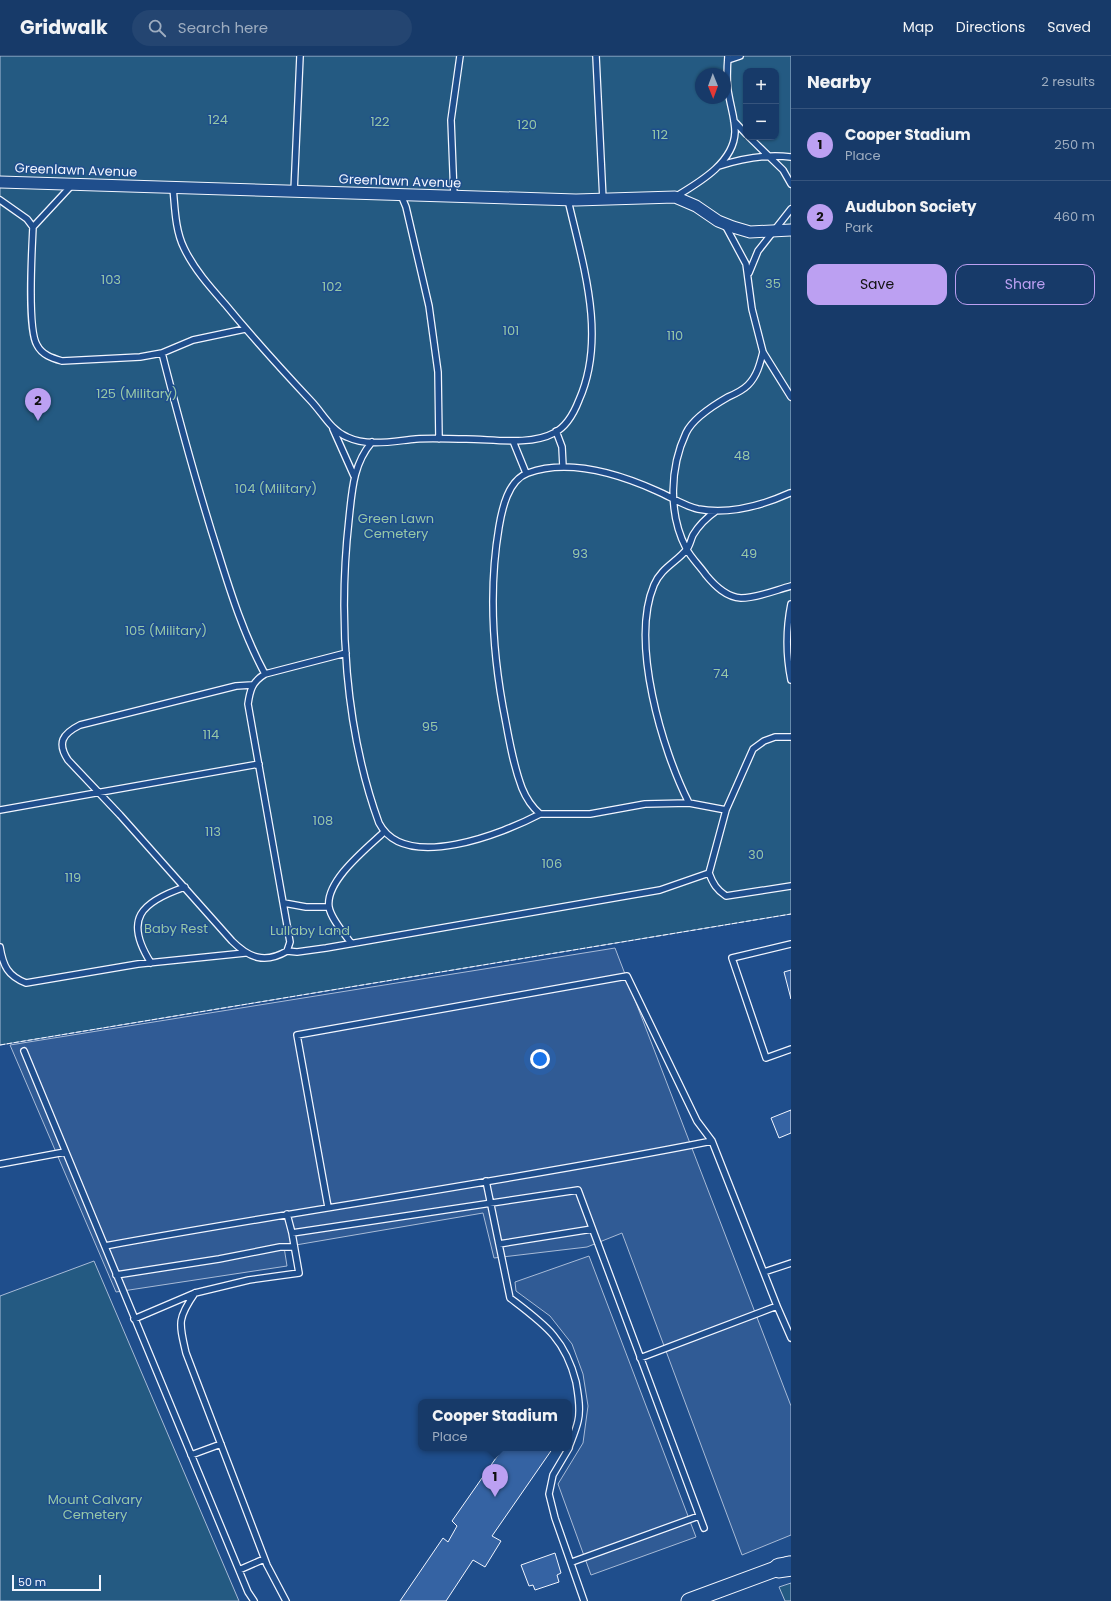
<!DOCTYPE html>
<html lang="en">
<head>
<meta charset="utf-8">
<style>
	body { margin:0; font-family:Poppins,sans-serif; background:#244571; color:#f1f3f6 }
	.controls { position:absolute; right:12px; top:12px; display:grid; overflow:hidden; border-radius:8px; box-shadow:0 1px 3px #0004 }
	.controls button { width:36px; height:36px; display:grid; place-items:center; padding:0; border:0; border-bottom:1px solid #36547d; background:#173a69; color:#f1f3f6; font:20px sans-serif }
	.compass { position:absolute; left:695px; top:12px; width:36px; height:36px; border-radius:50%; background:#173a69; box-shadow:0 1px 3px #0004; rotate:179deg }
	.scale { position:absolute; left:12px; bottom:10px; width:89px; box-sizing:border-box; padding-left:4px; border:2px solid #f2f6ff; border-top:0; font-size:11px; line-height:14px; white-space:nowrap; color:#f2f6ff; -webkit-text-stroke:3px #1f4e8c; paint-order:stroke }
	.you { position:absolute; left:540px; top:1003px; width:14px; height:14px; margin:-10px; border:3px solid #fff; border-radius:50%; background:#1a73e8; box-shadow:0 0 0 6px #1a73e833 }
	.badge { display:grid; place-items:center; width:26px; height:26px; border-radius:50%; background:#bca0f2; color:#111; font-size:13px; font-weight:700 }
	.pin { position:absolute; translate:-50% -33px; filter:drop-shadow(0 1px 2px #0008) }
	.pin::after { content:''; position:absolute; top:21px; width:14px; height:12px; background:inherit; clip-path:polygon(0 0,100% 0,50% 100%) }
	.popup { position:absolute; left:418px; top:1343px; width:154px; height:52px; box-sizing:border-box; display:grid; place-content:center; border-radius:8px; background:#173a69; filter:drop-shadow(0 1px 3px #0005); font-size:13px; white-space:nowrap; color:#9eadc0 }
	.popup b { font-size:15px; color:#f1f3f6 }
	.popup::after { content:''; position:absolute; left:50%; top:100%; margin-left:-8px; border:8px solid transparent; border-top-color:#173a69 }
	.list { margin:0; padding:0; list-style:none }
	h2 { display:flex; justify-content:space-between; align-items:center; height:52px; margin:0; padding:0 16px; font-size:17px }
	h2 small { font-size:13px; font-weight:400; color:#9eadc0 }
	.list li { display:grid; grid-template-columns:26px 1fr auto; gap:12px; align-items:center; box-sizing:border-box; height:72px; padding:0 16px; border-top:1px solid #36547d }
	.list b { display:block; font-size:15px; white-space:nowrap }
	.list p { margin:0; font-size:13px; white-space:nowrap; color:#9eadc0 }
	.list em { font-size:13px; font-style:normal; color:#9eadc0 }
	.actions { display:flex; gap:8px; padding:12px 16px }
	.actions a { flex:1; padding:9px 0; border:1px solid #bca0f2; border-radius:12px; text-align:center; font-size:14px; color:#bca0f2 }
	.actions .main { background:#bca0f2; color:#111 }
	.icon { flex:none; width:22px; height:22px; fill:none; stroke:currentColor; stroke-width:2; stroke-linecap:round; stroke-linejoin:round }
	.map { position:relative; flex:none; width:791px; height:1545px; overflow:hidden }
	header { display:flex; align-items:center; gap:24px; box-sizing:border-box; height:56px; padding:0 20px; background:#173a69; border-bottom:1px solid #36547d }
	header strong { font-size:19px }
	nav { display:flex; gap:22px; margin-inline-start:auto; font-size:14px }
	.search { width:280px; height:36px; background:#244571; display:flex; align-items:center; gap:10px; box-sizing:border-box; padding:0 14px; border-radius:22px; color:#9eadc0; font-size:15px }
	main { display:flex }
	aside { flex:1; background:#173a69 }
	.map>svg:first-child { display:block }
	.green { fill:#245a82; stroke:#a8bbd7; fill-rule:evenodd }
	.parking { fill:#305b95; stroke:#a8bbd7 }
	.building { fill:#3563a3; stroke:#f2f6ff }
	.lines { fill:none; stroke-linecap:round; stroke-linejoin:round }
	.lane-casing { stroke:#f2f6ff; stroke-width:8 }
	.street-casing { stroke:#f2f6ff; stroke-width:13 }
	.secondary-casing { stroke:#f2f6ff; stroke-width:17 }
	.highway-casing { stroke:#f2f6ff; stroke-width:21 }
	.lane { stroke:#1f4e8c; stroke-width:5.5 }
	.street { stroke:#1f4e8c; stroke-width:11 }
	.secondary { stroke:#1f4e8c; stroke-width:15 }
	.highway { stroke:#1f4e8c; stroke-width:19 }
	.fence { stroke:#f2f6ff; stroke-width:1; stroke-dasharray:5 2; stroke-linecap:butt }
	.labels { text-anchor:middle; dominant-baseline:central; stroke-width:3; stroke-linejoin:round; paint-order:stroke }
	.park-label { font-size:13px; fill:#97c8a6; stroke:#1f4e8c }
	.street-label { font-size:13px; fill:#f2f6ff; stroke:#1f4e8c }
</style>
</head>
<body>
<header>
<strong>Gridwalk</strong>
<div class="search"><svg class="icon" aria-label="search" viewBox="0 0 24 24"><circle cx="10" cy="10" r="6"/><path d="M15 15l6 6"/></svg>Search here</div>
<nav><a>Map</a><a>Directions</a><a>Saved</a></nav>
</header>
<main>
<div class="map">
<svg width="791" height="1545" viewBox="0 0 791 1545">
	<rect width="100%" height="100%" fill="#1f4e8c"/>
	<!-- green -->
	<path class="green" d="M0,0H791V858L0,989ZM746,15H776V81H746ZM701,18H725V42H701Z
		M94,1205L239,1545H0V1240Z
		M791,1527V1545H785L779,1531Z"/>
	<!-- parking -->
	<path class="parking" d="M615,892L791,1350V1479L742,1499L622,1177L587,1191L494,1202L483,1157L284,1191L287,1210L116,1236L10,989Z
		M589,1200L696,1481L591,1519L558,1428L583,1387L588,1350L583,1318L572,1288L550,1260L516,1235L515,1226Z"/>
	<!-- building -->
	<path class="building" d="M791,914V943L784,916Z
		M791,1054V1077L779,1082L771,1062Z
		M503,1392H553L492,1480L501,1485L485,1511L473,1504L446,1545H400L443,1482L448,1486L457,1470L452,1465Z
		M555,1497L561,1517L557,1519L559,1526L535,1534L533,1529L529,1530L521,1509Z"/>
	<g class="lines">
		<defs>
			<path id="lane" d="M596,0L603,144
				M728,4L740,0
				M734,65L746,78
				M749,81L783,114L791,128
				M719,110C743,102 766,98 791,101
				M173,132C175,151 175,174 184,192C194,213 210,231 225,248C253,282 282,314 312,346C323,358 331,374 347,381C368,391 394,385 416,383C432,382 449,383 466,383C492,383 530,390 554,377C566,371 574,357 579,344C607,281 583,209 568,144
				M294,136L300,0
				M401,139L406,151L429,250L438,316L439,383
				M454,140L451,64L460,0
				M675,141C698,127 734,107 735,76C735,63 731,52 729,40C726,27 727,13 728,0
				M0,144L27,163L33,171L72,129
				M725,169L746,208L752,253L763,296L791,341
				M33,171C32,193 27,273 37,289C42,299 52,302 62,305L140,301L162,297L193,284L245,273
				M749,217L758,195L791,153
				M763,296C760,308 757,320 748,329C742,335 735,338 728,341C714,349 693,362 686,377C670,411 668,457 686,492C691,502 700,510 706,519C715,530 726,541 741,542C757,542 776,534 791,530
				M162,297C179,364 197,430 218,496C231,538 244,579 265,618
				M333,373L354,420
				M556,375L562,391L563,411
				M513,385L526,417
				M372,386C353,408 352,435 349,463C338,561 345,674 379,767C405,817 504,777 540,758
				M716,455C706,462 699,469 693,479C691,483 690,489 687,493C677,506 661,512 654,529C630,586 662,694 689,747L645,748L590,758H540C532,751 526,742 522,732C514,711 510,689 506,667C493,603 488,536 499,471C502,453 508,424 528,417C569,402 619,418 657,435C671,441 684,450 698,453C730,459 761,450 790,437
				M791,548C786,573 786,599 791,624
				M252,629L236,630L80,669C62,678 57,687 68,704L120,759L232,885C249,902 265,908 287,895L290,886L248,648C250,634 252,626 265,618L346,597
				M791,681H775L764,685L753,693L726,754L709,817C713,828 717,834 726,840L791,830
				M689,747L726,754
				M0,754L259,708
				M284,847L306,851H329
				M351,887C344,877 331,863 329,851C325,825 367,792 384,776
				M791,888L732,902L766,1002L791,993
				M0,891C3,910 8,920 26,927L138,908L245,897
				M287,895L297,896L326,892L660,834L709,817
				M151,907C123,863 141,846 185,831
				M24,995L248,1536L254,1545
				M0,1108L65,1096
				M486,1125L510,1242C544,1268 565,1282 576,1326C578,1338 581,1353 578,1365C576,1374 572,1383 569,1391
				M328,1151L297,979L627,920L697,1065L712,1085L777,1250L791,1282
				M287,1158L292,1177
				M499,1188L592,1173
				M105,1190C307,1153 511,1125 712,1085
				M764,1216L791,1207
				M116,1219L219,1203L280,1191H294
				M195,1237C177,1263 179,1267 186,1297L267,1509L286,1545
				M134,1263L195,1237L249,1224L299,1217L292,1177L578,1134L704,1472
				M640,1302L777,1250
				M569,1392L553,1419L549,1438L555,1462L584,1545
				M191,1399L221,1388
				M572,1506L699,1460
				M239,1514L264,1503"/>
			<path id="street" d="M0,126L576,144L675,141L696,150L718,165L733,171L750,176L791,174"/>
			<path id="secondary" d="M689,1545L789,1508"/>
			<path id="highway" d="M779,1512L791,1510"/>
		</defs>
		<!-- lane casing -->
		<use href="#lane" class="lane-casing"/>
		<!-- street casing -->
		<use href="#street" class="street-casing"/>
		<!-- secondary casing -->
		<use href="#secondary" class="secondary-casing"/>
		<!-- highway casing -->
		<use href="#highway" class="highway-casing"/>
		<!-- lane -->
		<use href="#lane" class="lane"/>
		<!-- street -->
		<use href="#street" class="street"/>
		<!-- secondary -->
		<use href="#secondary" class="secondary"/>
		<!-- highway -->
		<use href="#highway" class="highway"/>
		<!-- fence -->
		<path class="fence" d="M0,989L791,858"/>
	</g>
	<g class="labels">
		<!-- park labels -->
		<g class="park-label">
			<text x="218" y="63">124</text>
			<text x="380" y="65">122</text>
			<text x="527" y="68">120</text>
			<text x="660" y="78">112</text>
			<text x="111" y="223">103</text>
			<text x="773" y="227">35</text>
			<text x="332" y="230">102</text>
			<text x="511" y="274">101</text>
			<text x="675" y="279">110</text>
			<text x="137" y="337">125 (Military)</text>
			<text x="742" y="399">48</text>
			<text x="276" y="432">104 (Military)</text>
			<text x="396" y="462">Green Lawn<tspan x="396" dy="15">Cemetery</tspan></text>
			<text x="580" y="497">93</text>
			<text x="749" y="497">49</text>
			<text x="166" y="574">105 (Military)</text>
			<text x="721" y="617">74</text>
			<text x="430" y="670">95</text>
			<text x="211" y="678">114</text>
			<text x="323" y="764">108</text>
			<text x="213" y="775">113</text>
			<text x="756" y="798">30</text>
			<text x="552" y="807">106</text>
			<text x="73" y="821">119</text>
			<text x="176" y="872">Baby Rest</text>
			<text x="310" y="874">Lullaby Land</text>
			<text x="95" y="1443">Mount Calvary<tspan x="95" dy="15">Cemetery</tspan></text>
		</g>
		<!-- street labels -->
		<g class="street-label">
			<text transform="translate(76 114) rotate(2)">Greenlawn Avenue</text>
			<text transform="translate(400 125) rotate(2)">Greenlawn Avenue</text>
		</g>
	</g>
</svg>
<div class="controls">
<button>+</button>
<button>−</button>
</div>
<svg class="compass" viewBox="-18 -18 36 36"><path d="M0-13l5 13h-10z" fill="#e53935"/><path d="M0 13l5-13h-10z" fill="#9eadc0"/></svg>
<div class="scale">50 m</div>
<div class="you"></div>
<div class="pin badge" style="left:495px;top:1441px">1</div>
<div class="popup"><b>Cooper Stadium</b>Place</div>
<div class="pin badge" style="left:38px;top:365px">2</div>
</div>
<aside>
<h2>Nearby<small>2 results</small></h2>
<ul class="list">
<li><span class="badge">1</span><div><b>Cooper Stadium</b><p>Place</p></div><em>250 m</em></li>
<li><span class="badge">2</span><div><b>Audubon Society</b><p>Park</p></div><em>460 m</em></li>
</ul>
<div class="actions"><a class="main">Save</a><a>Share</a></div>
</aside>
</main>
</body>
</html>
